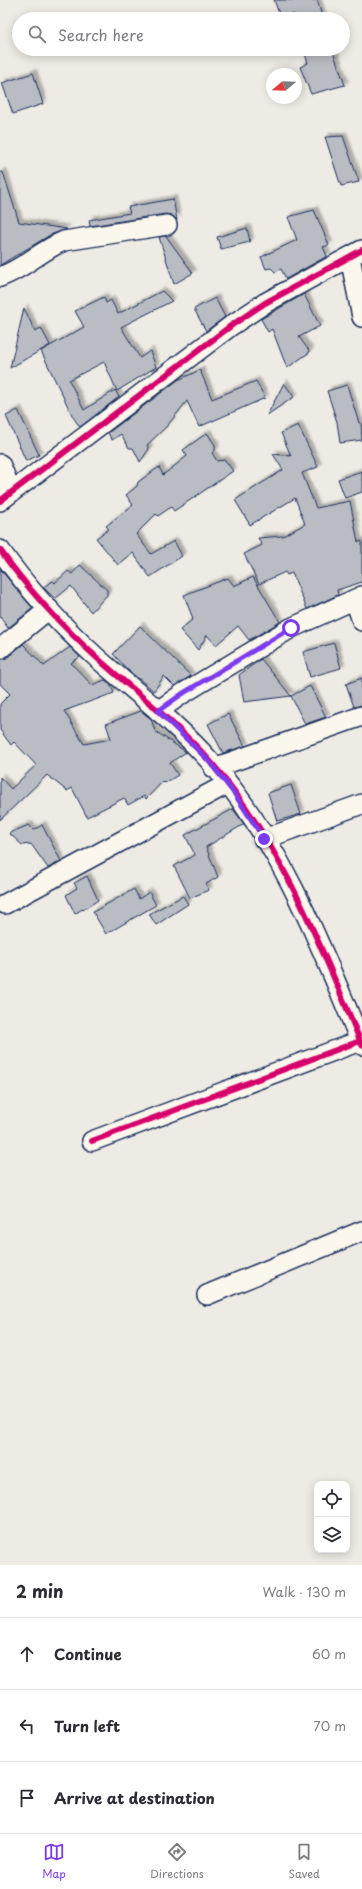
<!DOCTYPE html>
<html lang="en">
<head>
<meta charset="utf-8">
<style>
	body { margin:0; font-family:"Playpen Sans",sans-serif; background:#f2f2f3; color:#2b2b33 }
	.controls { position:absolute; right:12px; bottom:12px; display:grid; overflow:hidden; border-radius:8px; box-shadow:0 2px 10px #0003 }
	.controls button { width:36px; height:36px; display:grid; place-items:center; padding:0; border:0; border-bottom:1px solid #e1e1e2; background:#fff; color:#2b2b33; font:20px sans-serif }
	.compass { position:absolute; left:266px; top:68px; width:36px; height:36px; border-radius:50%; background:#fff; box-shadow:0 2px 10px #0003; rotate:251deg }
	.stop { position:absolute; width:12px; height:12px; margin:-9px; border:3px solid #7c3aed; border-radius:50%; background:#fff }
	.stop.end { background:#7c3aed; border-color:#fff; box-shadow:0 1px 4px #0008 }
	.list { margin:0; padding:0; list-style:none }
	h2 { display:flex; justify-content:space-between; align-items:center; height:52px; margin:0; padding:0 16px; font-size:17px }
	h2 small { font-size:13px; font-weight:400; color:#7c7c81 }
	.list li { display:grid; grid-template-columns:26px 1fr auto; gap:12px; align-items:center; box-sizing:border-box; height:72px; padding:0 16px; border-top:1px solid #e1e1e2 }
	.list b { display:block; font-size:15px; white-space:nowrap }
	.list em { font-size:13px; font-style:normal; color:#7c7c81 }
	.icon { flex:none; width:22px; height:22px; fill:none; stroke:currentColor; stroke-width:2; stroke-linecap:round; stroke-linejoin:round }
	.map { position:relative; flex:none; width:362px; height:1565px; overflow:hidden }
	.search { position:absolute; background:#fff; box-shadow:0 2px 10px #0003; left:12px; right:12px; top:12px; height:44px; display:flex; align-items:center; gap:10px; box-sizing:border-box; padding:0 14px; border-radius:22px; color:#7c7c81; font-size:15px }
	.sheet { height:268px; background:#fff }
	nav { display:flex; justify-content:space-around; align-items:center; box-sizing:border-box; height:56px; border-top:1px solid #e1e1e2; background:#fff; font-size:11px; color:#7c7c81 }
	nav a { display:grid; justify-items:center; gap:2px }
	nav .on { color:#7c3aed }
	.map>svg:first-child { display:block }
	.building { fill:#b9bcc3; stroke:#1b2f5e; filter:url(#shadow) }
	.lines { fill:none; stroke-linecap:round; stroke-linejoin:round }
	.minor-casing { stroke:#1b2f5e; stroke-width:22 }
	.minor { stroke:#fbf7ec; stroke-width:19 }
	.cycleway-casing { stroke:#fbf7ec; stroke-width:8 }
	.cycleway { stroke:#d6006c; stroke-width:6 }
	.route { stroke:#7c3aed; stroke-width:5 }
</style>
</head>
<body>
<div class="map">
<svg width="362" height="1565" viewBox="0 0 362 1565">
	<defs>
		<filter id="shadow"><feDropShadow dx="3.5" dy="-3.5" stdDeviation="1" flood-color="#0004"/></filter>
	</defs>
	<rect width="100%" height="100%" fill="#eeebe4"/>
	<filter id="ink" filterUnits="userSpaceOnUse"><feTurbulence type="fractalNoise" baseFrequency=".025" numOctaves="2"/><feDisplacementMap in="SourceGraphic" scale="8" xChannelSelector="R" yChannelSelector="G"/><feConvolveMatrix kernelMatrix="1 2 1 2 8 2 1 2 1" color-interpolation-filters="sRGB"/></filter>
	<g filter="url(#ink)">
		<!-- building -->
		<path class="building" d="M274,0H317L323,19H295L294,14L281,19Z
			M320,49H332L345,85L311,94L300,67L308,63L305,54Z
			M33,73L43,104L13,114L2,83Z
			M343,136L359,182L341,186L325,137Z
			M0,172H3L19,222L67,229L50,235L0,265Z
			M173,199L177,220L171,215L165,214L90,226L89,220L130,213L128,207Z
			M314,210L329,245L323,247L327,256L286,279L281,269L275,272L271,268L266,269L261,257L297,240L288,217Z
			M247,228L250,242L221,249L217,237Z
			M166,236L193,273L174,284L159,237Z
			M162,291L172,301L121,327L140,358L150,351L156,367L117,391L104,362L69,380L84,410L115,390L119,397L80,427L73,417L41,351L84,327L75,311L104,297L106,303L111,300L118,314Z
			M304,294L320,326L299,337L310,352L287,368L272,329L268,332L261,319Z
			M215,298L225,317L206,331L194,309Z
			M24,308L35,331L41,328L50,345L10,368Z
			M200,370L212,399L256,381L265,398L199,427L187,401L167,426L147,445L149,449L140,462L133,448H129L121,434L112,440L108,433L178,380Z
			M284,383L294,397L267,415Z
			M347,385L359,423H361L362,440L340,443L337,422L327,391Z
			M18,410L39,455L26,461L6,416Z
			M298,425L318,467L302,473L316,508L350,501L358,542L362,541V582L337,590L338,595L307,609L292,573L287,575L285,572L259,584L244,554L262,545L258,538L283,536L305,524L295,498L250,525L235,500L283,470L273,454L291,456L281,433Z
			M207,433L215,445V451L212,453L217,461L225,460L233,471L174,511L171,507L158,516L156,514L136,534L151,554L174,541L182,556L150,577L133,553L118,565L96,538L109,529L106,526L133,505L126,495L137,486L138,482L159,467L163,475L187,456L183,450Z
			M362,471V492L345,498L338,479Z
			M80,565L107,590V595L91,612L71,586L55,599L43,587L53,581L55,583L68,571L72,574Z
			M0,569L33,608L8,628L0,617Z
			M253,577L280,622L249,640L238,626L216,645L207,635L198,650L180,630L193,619L184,595L228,578L234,586Z
			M140,626L191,676L174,686L164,676L154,691L129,671L113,654Z
			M334,643L341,668L310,677L303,652Z
			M23,644L44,666L70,647L80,657L71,663L92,685L105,680L111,685L114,693L64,711L84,744L111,739L106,724L141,711L151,719L155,731L186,752L170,763L178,775L165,783L163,781L146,799L144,796L128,805L124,798L87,817L72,788L67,791L47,775L0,820V777L11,789L36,765L14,742L11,745L0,730V704L10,694L0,684V660L7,658Z
			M261,659L291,696L244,702L239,675Z
			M362,678V705L354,707L346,684Z
			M310,686L326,717L305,724L291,696Z
			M228,714L245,746L223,753L208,724Z
			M291,785L301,814L277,821L268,793Z
			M233,809L244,824L206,847L218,877L206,884L209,890L190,898L174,866L195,855L185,835Z
			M29,825L34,830L42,825L61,861L48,868L31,844L22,845L9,833Z
			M87,876L98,900L83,910L82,909L75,914L66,895L77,888L74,883Z
			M134,889L139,899L149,892L156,905L106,934L93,912Z
			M183,896L188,904L156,925L149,914Z"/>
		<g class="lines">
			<defs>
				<path id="minor" d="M350,257L362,317
					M0,277C24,269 41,250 64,241L167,225
					M0,464L12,492
					M0,501L232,325L265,303L362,250
					M0,550C27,588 61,625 96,657C134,691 175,722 209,760C281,842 321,946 362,1045
					M355,600L362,621
					M0,649L49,609
					M158,711L182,694L291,628L362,596
					M214,768L362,716
					M264,839L362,804
					M5,904L227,784
					M92,1141L360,1041
					M207,1295L362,1231"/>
			</defs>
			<!-- minor casing -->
			<use href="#minor" class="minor-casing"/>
			<!-- minor -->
			<use href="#minor" class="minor"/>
			<defs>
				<path id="cycleway" d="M0,501L232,325L265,303L362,250
					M0,550C27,588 61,625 96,657C134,691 175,722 209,760C281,842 321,946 362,1045
					M92,1141L360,1041"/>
			</defs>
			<!-- cycleway casing -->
			<use href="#cycleway" class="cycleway-casing"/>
			<!-- cycleway -->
			<use href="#cycleway" class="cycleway"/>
		</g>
	</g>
	<g class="lines" filter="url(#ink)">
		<!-- route -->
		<path class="route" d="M264,839L234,793L208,760L158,711L182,694L291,628"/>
	</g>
</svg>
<div class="controls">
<button><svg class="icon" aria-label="locate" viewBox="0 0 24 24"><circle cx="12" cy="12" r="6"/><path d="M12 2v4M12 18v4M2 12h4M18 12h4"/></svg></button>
<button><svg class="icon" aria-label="layers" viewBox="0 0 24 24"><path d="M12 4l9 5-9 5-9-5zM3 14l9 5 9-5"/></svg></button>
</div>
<svg class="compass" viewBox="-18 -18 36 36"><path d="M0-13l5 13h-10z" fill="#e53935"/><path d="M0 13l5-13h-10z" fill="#7c7c81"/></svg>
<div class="stop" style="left:291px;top:628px"></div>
<div class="stop end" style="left:264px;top:839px"></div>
<div class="search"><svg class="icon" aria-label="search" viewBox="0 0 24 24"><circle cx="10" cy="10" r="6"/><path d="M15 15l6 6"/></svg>Search here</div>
</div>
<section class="sheet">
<h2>2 min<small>Walk · 130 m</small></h2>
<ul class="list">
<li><svg class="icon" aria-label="ahead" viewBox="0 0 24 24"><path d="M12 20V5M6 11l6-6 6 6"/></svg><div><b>Continue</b></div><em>60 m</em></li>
<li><svg class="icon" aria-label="left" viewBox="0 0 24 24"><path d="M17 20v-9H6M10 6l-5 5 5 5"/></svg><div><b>Turn left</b></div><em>70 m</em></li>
<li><svg class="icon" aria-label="arrive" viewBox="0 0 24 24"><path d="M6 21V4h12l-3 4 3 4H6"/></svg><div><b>Arrive at destination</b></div></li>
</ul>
</section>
<nav>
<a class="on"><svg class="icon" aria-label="map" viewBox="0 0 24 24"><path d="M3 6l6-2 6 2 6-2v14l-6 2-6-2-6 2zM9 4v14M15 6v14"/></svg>Map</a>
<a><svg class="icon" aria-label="directions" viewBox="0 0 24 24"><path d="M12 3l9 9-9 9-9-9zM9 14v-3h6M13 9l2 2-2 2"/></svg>Directions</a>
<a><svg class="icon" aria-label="saved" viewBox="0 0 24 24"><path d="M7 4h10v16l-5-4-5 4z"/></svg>Saved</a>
</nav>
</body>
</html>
